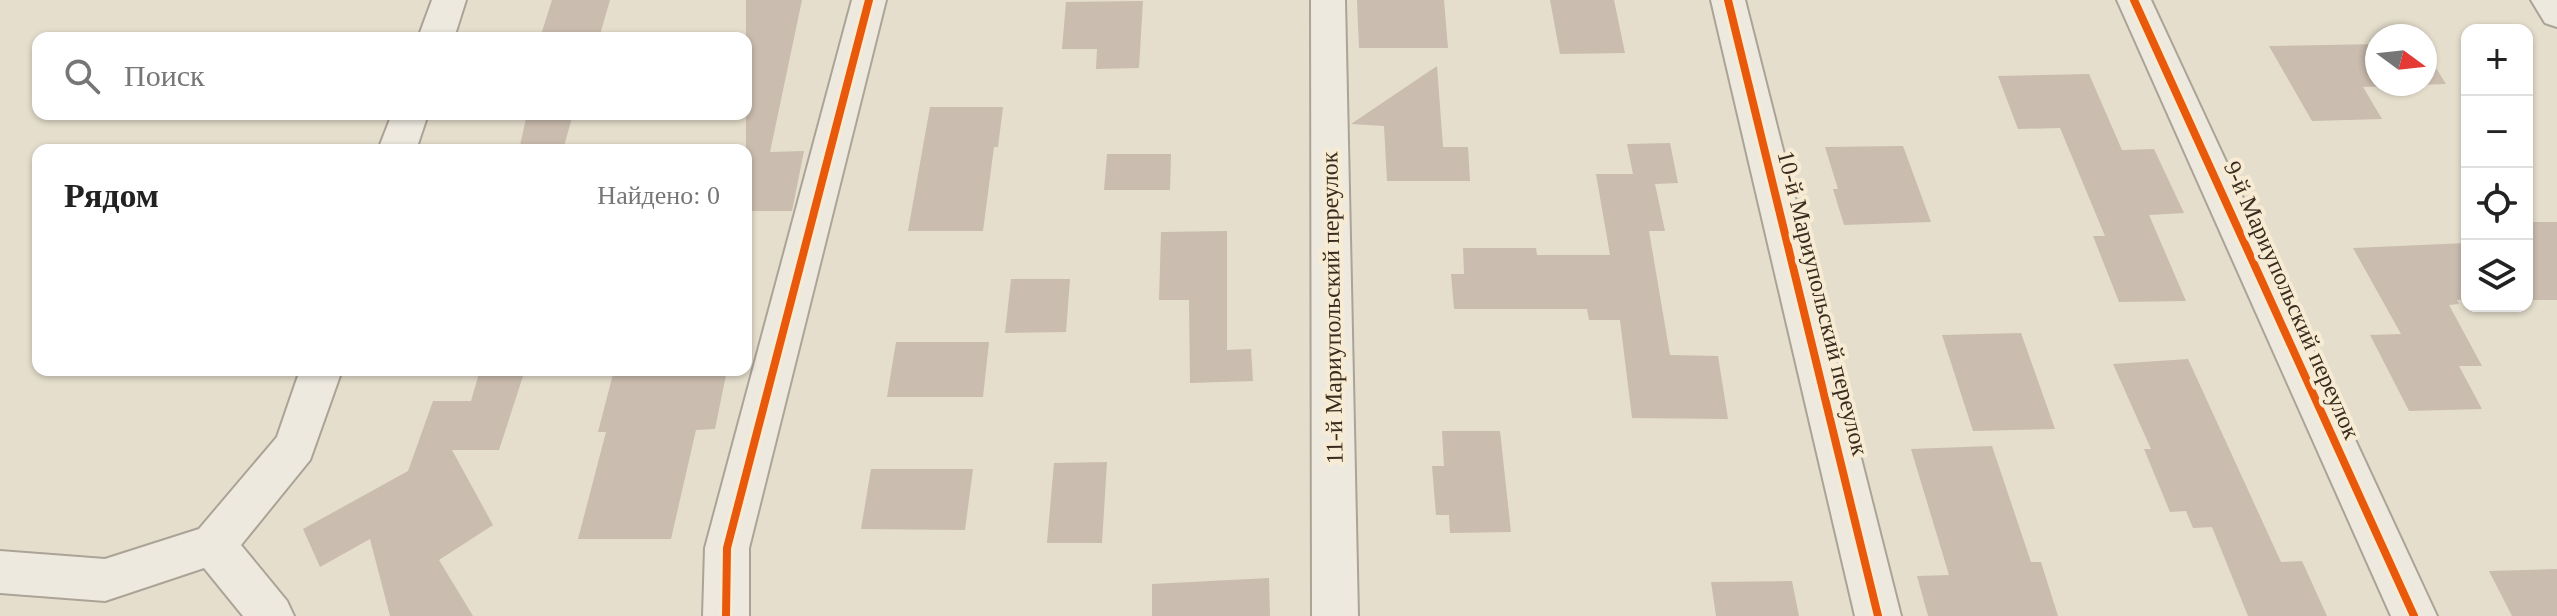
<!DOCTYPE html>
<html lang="ru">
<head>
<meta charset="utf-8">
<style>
	body { margin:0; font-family:"Times New Roman",serif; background:#f2f2f2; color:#222 }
	.controls { position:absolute; right:24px; top:24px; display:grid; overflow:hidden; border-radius:16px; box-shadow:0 2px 6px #0004 }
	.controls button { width:72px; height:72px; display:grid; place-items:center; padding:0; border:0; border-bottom:2px solid #e0e0e0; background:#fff; color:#222; font:40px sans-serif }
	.compass { position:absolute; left:2365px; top:24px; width:72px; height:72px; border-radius:50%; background:#fff; box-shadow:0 2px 6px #0004; rotate:105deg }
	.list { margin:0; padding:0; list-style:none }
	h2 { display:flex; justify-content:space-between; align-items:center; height:104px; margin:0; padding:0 32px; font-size:34px }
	h2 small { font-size:26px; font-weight:400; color:#767676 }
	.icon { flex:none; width:44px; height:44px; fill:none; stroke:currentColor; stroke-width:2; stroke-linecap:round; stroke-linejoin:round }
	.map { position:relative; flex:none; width:2557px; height:616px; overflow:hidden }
	.search { position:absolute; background:#fff; box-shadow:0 2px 6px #0004; left:32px; top:32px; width:720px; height:88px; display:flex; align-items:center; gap:20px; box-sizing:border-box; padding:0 28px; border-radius:16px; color:#767676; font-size:30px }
	.panel { position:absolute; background:#fff; box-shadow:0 2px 6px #0004; left:32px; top:144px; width:720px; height:232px; border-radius:16px }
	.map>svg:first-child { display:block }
	.building { fill:#cabcae }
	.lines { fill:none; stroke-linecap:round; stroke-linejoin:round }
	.street-casing { stroke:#aaa396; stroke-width:4 }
	.street { fill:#eee9df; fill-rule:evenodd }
	.cycleway-casing { stroke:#f7ecd3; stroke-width:13 }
	.cycleway { stroke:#e8590c; stroke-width:8 }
	.labels { text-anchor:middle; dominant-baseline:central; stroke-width:8; stroke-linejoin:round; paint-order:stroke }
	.street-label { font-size:24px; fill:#3a2b1e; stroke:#f7ecd3 }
</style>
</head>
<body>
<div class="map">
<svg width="2557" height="616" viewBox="0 0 2557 616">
	<rect width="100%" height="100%" fill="#e5decd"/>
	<!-- building -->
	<path class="building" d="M552,0H610L599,38H540Z
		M746,0H802L770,152L804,151L792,211H746Z
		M1357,0H1444L1448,48H1359Z
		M1550,0H1614L1625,53L1560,54Z
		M1143,1L1139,68L1096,69L1097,49H1062L1066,2Z
		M2377,44V84H2425V50L2446,84L2363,87L2382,119L2312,121L2269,46Z
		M1437,66L1443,147H1468L1470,181H1387L1384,126L1351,124Z
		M2089,74L2122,150L2154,149L2184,213L2149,215L2186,301L2119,302L2093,236H2105L2060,128L2018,129L1998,76Z
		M930,107H1003L998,147H994L983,231H908Z
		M527,114H573L563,150H519Z
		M1670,143L1678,183L1655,184L1665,231H1649L1670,355L1718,356L1728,419L1632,418L1620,320H1589L1587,309H1454L1451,274H1464L1463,248H1536L1537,255H1610L1596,174H1633L1627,144Z
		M1903,146L1931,222L1844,225L1833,189H1838L1825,147Z
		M1107,154H1171L1170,190H1104Z
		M2527,222H2557V300H2527Z
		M1227,231V350L1251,349L1253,381L1190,383L1189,300H1159L1161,232Z
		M2467,243V300H2457L2459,304L2449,305L2482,366H2459L2482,409L2409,411L2370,335L2401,334L2353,248Z
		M1011,279H1070L1066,332L1005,333Z
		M2021,333L2055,429L1973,431L1942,335Z
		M896,342H989L983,397H887Z
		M2188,359L2281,562L2302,561L2327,616H2248L2212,527L2193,528L2186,511L2170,512L2144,449H2151L2113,364Z
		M480,370H525L499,450H452L493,525L439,560L473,616H390L370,539L320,567L303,529L408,471L433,401H471Z
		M614,370H727L715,429L696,430L671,539H578L606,432H598Z
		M1442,431H1500L1511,532L1450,533L1449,515H1436L1432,466H1444Z
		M1992,446L2031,562H2041L2058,616H1928L1917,576L1949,575L1911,449Z
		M1107,462L1102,543H1047L1054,463Z
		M871,469H973L965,530L861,529Z
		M2557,569V616H2512L2489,571Z
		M1269,578L1270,616H1152V584Z
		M1792,581L1799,616H1716L1711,582Z"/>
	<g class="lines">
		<defs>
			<path id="street" d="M432,0H466L454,38H418Z
				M852,0H886L749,548V616H703L705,548Z
				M1311,0H1345L1358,616H1312Z
				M1711,0H1745L1901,616H1855Z
				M2117,0H2151L2437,616H2391Z
				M2531,0H2557V27L2545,23Z
				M392,114H428L416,150H378Z
				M300,370H342L310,460L241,545L287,601L294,616H243L204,568L105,601L0,593V551L105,559L199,529L277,437Z"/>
		</defs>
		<!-- street casing -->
		<use href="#street" class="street-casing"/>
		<!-- street -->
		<use href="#street" class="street"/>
		<defs>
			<path id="cycleway" d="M1728,0L1878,616
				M2134,0L2414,616
				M726,616L727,548L869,0"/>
		</defs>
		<!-- cycleway casing -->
		<use href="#cycleway" class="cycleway-casing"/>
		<!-- cycleway -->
		<use href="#cycleway" class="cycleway"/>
	</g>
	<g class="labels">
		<!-- street labels -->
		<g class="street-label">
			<text transform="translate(2292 300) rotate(66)">9-й Мариупольский переулок</text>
			<text transform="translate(1823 303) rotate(76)">10-й Мариупольский переулок</text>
			<text transform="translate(1332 308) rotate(-91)">11-й Мариупольский переулок</text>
		</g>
	</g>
</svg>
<div class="controls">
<button>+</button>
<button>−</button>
<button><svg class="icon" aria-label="locate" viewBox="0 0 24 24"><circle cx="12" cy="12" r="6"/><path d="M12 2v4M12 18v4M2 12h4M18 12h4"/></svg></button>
<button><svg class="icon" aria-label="layers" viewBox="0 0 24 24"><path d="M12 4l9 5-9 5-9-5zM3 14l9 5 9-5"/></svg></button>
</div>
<svg class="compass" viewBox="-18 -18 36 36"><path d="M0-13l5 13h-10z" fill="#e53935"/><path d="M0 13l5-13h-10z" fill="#767676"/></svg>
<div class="search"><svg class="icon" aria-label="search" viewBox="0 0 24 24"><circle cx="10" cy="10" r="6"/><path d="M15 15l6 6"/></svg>Поиск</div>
<section class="panel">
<h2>Рядом<small>Найдено: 0</small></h2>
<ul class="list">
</ul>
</section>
</div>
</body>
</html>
